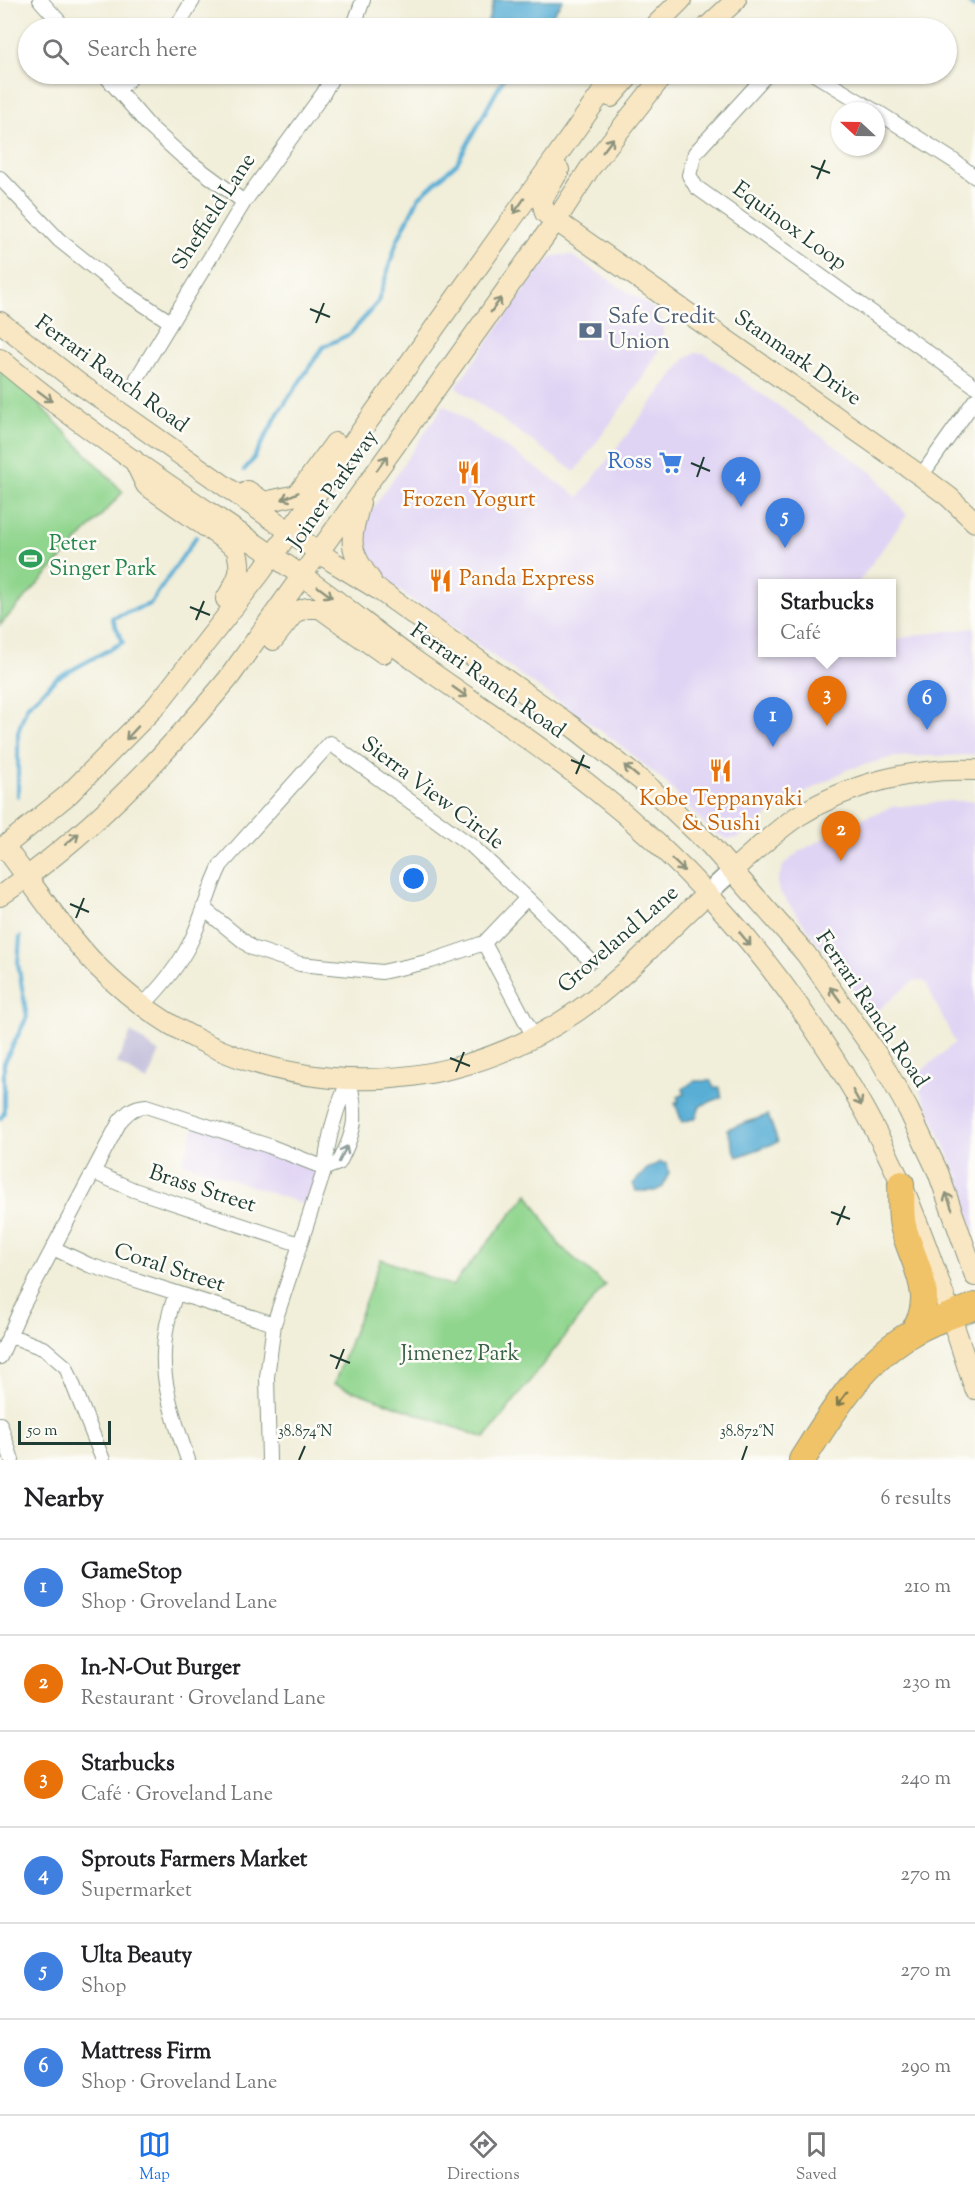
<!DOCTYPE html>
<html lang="en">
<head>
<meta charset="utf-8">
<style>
	body { margin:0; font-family:"Sorts Mill Goudy",serif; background:#f2f2f2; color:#202124 }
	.compass { position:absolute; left:831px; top:102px; width:54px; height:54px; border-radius:50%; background:#fff; box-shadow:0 2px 4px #0004; rotate:292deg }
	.scale { position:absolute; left:18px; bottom:15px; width:93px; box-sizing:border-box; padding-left:6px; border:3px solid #1f3d34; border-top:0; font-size:16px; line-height:21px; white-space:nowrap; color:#1f3d34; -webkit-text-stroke:4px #fdfcf7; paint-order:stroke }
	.you { position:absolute; left:414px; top:879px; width:21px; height:21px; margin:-15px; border:4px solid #fff; border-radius:50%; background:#1a73e8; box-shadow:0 0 0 9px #1a73e833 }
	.badge { display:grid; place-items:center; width:39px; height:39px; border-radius:50%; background:#1a73e8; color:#fff; font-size:20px; font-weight:700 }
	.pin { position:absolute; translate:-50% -50px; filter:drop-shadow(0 2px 3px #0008) }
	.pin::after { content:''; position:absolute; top:32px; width:21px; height:18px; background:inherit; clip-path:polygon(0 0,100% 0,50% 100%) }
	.popup { position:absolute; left:758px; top:579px; width:138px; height:78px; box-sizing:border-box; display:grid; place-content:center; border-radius:0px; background:#fff; filter:drop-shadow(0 2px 4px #0005); font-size:20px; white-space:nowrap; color:#757577 }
	.popup b { font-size:22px; color:#202124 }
	.popup::after { content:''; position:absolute; left:50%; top:100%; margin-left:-12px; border:12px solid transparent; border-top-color:#fff }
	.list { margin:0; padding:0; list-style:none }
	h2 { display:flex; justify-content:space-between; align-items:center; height:78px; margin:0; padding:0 24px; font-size:26px }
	h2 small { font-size:20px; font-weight:400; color:#757577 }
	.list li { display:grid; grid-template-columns:39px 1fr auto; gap:18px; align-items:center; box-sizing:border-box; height:96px; padding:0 24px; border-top:2px solid #e0e0e0 }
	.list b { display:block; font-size:22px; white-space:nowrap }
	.list p { margin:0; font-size:20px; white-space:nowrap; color:#757577 }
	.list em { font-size:20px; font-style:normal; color:#757577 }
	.icon { flex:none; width:33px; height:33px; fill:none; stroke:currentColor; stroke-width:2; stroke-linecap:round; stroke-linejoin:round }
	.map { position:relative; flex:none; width:975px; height:1460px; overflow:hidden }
	.search { position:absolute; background:#fff; box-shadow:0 2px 4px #0004; left:18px; right:18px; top:18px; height:66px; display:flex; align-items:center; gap:15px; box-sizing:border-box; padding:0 21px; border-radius:33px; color:#757577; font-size:22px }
	.sheet { height:654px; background:#fff }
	nav { display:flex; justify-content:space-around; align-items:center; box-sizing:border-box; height:84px; border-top:2px solid #e0e0e0; background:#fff; font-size:16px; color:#757577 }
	nav a { display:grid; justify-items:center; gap:3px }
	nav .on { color:#1a73e8 }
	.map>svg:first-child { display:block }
	.built { fill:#e0d4f4 }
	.industrial { fill:#c4c0db }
	.green { fill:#90d58e; stroke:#588961; stroke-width:1.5 }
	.water { fill:#59aed5; stroke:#3c7684; stroke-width:1.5 }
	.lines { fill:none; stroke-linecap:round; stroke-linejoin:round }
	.stream { stroke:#59aed5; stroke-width:4 }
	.minor-casing { stroke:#889686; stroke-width:16 }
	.tertiary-casing { stroke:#889686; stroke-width:21 }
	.secondary-casing { stroke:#889686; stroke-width:22 }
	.motorway-casing { stroke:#889686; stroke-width:28 }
	.minor { stroke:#fff; stroke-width:14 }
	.tertiary { stroke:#fff; stroke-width:18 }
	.secondary { stroke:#f9e7c3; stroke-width:20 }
	.motorway { stroke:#f0c369; stroke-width:26 }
	.oneway { stroke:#8c927c }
	.oneway2 { stroke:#8f9e9a }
	.oneway3 { stroke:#7d794c }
	.ticks { fill:none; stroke:#1f3d34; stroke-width:2 }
	.labels { text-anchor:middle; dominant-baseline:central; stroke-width:5; stroke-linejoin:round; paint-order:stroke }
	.street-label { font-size:22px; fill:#1f3d34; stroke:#fdfcf7 }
	.service-label { font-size:22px; fill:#4e5e75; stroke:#fdfcf7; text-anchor:start }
	.shop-label { font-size:22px; fill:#366cbe; stroke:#fdfcf7; text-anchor:end }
	.food-label { font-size:22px; fill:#c56008; stroke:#fdfcf7 }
	.leisure-label { font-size:22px; fill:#27864d; stroke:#fdfcf7; text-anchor:start }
	.park-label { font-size:22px; fill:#3b634a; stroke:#fdfcf7 }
	.ticks-label { font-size:15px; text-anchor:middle; fill:#1f3d34; stroke:#fdfcf7; stroke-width:5; stroke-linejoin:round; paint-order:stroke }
</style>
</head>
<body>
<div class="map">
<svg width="975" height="1460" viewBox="0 0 975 1460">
	<rect width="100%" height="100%" fill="#fdfcf7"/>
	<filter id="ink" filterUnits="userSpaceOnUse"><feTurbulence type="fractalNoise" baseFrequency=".0167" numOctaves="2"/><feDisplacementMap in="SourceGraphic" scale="12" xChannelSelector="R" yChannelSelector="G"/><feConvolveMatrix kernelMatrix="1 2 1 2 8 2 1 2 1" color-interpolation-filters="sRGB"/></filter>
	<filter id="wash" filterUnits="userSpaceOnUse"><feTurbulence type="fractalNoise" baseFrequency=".008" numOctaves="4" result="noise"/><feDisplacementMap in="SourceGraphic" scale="24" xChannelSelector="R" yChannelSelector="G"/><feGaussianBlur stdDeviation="1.35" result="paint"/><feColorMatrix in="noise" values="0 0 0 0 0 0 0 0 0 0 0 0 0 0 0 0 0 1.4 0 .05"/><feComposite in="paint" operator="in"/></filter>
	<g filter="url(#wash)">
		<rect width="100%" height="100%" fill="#f1eed9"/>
		<!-- built -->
		<path class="built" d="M560,255H571L656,310L662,321L663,333L658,352L640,382L575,472L456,387L540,268L552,257Z
			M694,353H704L873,473L907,515L858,583L762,584V652L829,653L839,660L862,653L892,652V642L908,636L974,628L975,755L894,757L848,769L776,809L738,838L728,839L712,832L665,782L614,740L374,573L357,546L360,527L444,405L579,497L686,358Z
			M950,801H975V1236L955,1169L914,1077L955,1043L926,983L921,980L913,981L872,1015L779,891L777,883L784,864L802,850L859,820L892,807Z
			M197,1121L328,1166L314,1208L182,1162Z"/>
		<!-- industrial -->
		<path class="industrial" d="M131,1032L159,1053L147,1081L117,1063Z"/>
		<!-- green -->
		<path class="green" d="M0,364L123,492L0,625Z
			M528,1194L560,1246L605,1285L485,1438L334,1384L381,1259L452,1286Z"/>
		<!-- water -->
		<path class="water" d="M494,0H563L543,28H486Z
			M694,1081H711L714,1088L719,1087L722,1097L700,1106L696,1118L682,1122L675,1103L679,1102L677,1097L685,1094L683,1089Z
			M768,1115L778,1142L737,1157L727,1129Z
			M660,1162L667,1164L669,1172L663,1187L655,1191H636L633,1184L647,1169Z"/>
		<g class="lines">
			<!-- stream -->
			<path class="stream" d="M966,0L975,8
				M244,470L252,461L279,412L323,347L350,334L378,302L397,241L419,197L457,163L506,74
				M18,796V732L27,706L57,678L123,642L112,618L150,604L196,537
				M0,1119L4,1113V1063L27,1017L18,964L20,937"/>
		</g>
	</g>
	<g filter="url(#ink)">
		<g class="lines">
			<defs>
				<path id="minor" d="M40,0L65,28
					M176,28L193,0
					M353,28L363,0
					M104,74L149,126L182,156L244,202
					M767,74L695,153L689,175L696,187L975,386
					M814,74L875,111
					M118,90L135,74
					M876,111L954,161L975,177
					M0,178L59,240L123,291L169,321
					M137,378L244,202L323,94L334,74
					M921,476L975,400
					M527,898L591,961
					M484,943L534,1037
					M143,1005C162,986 178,967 190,943C203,918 208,890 221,865L330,743L473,847L527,898L484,943L431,961L382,972L300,964L252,948L203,908
					M93,1172L134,1190L299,1244
					M53,1248L89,1265L274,1324
					M176,1293C152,1358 167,1398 188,1460
					M9,1335L45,1349L66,1367L103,1460
					M0,1357L20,1311L120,1121C128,1112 133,1107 146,1106L269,1146L325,1168L339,1163C356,1129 358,1117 349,1080
					M0,1424L12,1460
					M269,1460L267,1377L274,1324L325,1168C328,1138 336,1108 349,1080"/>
				<path id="tertiary" d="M707,894L734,869"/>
				<path id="secondary" d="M653,28L681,0
					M706,28L736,0
					M611,97L631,74
					M559,170L542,200L545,213L921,476L949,497L975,522
					M0,322L77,382L333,562L379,590L573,727L647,785L710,845L806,954L880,1059L908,1109L938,1172L975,1276
					M0,359C98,442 210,511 315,585C349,609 380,636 414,660C474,703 536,742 593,788C680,857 758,943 819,1036C850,1082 878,1132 901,1183C930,1249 952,1320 975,1389
					M134,460L146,485L236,548C243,572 239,578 226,599
					M248,491L264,502L297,495L335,443
					M360,503C350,540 347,549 371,580
					M273,640L295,612L307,608H320L383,653
					M4,846C34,886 65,933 99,968C230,1098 424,1116 576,1012C624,979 664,933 707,894
					M0,850L69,794L157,705L261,572L615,74
					M734,869C755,851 775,831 798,816C849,784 915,767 975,770
					M0,896C87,837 161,760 228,679L557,219L590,168L664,74"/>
				<path id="motorway" d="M901,1184C902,1197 900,1213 903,1226C912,1262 939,1296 913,1332
					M802,1460C833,1411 861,1363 912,1333C931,1321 954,1315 975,1306"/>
			</defs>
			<!-- minor casing -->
			<use href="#minor" class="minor-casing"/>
			<!-- tertiary casing -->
			<use href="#tertiary" class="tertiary-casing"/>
			<!-- secondary casing -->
			<use href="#secondary" class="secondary-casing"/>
			<!-- motorway casing -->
			<use href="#motorway" class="motorway-casing"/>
			<!-- minor -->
			<use href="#minor" class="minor"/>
			<!-- tertiary -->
			<use href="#tertiary" class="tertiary"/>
			<!-- secondary -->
			<use href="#secondary" class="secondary"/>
			<!-- motorway -->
			<use href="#motorway" class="motorway"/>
		</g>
		<!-- one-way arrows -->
		<defs><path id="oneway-shaft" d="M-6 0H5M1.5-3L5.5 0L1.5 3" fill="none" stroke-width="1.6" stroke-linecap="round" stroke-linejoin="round" transform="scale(1.5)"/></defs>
		<g class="oneway">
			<use href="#oneway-shaft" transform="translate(608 145) rotate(-53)"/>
			<use href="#oneway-shaft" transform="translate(519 206) rotate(125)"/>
			<use href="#oneway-shaft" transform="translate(496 305) rotate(-54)"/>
			<use href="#oneway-shaft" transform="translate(45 396) rotate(37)"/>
			<use href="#oneway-shaft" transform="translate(382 463) rotate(-55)"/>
			<use href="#oneway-shaft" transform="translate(290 496) rotate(156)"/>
			<use href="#oneway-shaft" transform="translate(325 592) rotate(37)"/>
			<use href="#oneway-shaft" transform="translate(460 692) rotate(35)"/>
			<use href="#oneway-shaft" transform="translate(132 733) rotate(133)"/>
			<use href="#oneway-shaft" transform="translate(631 771) rotate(-140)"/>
			<use href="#oneway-shaft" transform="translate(72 839) rotate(-40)"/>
			<use href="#oneway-shaft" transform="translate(678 865) rotate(44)"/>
			<use href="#oneway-shaft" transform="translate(745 939) rotate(51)"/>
			<use href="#oneway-shaft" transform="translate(835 994) rotate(-126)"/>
			<use href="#oneway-shaft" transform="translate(857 1098) rotate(61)"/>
			<use href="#oneway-shaft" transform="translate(949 1201) rotate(-110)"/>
		</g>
		<use class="oneway2" href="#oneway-shaft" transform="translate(343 1154) rotate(-64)"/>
		<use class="oneway3" href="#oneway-shaft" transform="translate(842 1399) rotate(126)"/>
	</g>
	<!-- ticks -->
	<path class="ticks" d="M811,166L830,173M817,179L825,160M310,309L330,317M316,323L324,303M691,463L710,471M697,477L704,457M190,607L210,615M196,620L204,601M571,760L590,768M576,774L584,755M70,904L89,912M76,918L84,898M450,1058L470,1066M456,1072L464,1052M831,1212L850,1219M837,1225L845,1206M330,1355L350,1363M336,1369L344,1349M299,1460L305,1446M742,1460L747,1446"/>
	<!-- icons -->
	<defs>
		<symbol id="bank-bare" viewBox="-9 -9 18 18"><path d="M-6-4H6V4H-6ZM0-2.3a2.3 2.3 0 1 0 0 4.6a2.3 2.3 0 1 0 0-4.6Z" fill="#5c6f8a" stroke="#fdfcf7" stroke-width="2.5" paint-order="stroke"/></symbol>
		<symbol id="supermarket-bare" viewBox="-9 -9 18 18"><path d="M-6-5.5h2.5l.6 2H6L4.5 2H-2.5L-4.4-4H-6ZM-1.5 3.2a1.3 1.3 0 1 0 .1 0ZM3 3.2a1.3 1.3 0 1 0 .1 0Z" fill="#3f7fe0" stroke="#fdfcf7" stroke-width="2.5" paint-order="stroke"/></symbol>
		<symbol id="restaurant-bare" viewBox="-9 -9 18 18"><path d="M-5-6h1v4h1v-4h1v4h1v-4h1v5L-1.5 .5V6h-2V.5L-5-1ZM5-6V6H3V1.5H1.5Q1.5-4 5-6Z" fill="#e8710a" stroke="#fdfcf7" stroke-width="2.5" paint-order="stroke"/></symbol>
		<symbol id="stadium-bare" viewBox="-9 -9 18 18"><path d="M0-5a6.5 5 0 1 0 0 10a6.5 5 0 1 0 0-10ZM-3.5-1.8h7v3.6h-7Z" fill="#2e9e5b" stroke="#fdfcf7" stroke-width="2.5" paint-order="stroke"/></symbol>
	</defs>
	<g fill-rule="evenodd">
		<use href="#bank-bare" x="574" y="314" width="33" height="33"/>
		<use href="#supermarket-bare" x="654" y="446" width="33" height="33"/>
		<use href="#restaurant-bare" x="452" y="456" width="33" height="33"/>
		<use href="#stadium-bare" x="14" y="542" width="33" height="33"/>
		<use href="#restaurant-bare" x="424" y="564" width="33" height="33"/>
		<use href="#restaurant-bare" x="704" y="754" width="33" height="33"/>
	</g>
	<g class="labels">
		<!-- street labels -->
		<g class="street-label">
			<text transform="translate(215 212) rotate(-57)">Sheffield Lane</text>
			<text transform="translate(789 227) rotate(36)">Equinox Loop</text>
			<text transform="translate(797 359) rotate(35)">Stanmark Drive</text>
			<text transform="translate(111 375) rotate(36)">Ferrari Ranch Road</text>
			<text transform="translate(334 490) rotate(-55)">Joiner Parkway</text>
			<text transform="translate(487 682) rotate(35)">Ferrari Ranch Road</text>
			<text transform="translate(432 794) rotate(37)">Sierra View Circle</text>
			<text transform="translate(619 940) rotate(-41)">Groveland Lane</text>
			<text transform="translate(871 1010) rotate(56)">Ferrari Ranch Road</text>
			<text transform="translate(202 1190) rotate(18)">Brass Street</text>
			<text transform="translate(169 1269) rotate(18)">Coral Street</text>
		</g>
		<!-- service labels -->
		<g class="service-label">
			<text x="608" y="318">Safe Credit<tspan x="608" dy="25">Union</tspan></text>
		</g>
		<!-- shop labels -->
		<g class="shop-label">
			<text x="652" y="463">Ross</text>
		</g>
		<!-- food labels -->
		<g class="food-label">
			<text x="469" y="501">Frozen Yogurt</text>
			<text x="459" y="580" text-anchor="start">Panda Express</text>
			<text x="721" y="800">Kobe Teppanyaki<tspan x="721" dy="25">&amp; Sushi</tspan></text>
		</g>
		<!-- leisure labels -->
		<g class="leisure-label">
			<text x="49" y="545">Peter<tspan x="49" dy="25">Singer Park</tspan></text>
		</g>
		<!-- park labels -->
		<g class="park-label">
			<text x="460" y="1355">Jimenez Park</text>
		</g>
	</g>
	<g class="ticks-label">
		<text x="305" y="1436">38.874°N</text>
		<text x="747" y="1436">38.872°N</text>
	</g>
</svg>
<svg class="compass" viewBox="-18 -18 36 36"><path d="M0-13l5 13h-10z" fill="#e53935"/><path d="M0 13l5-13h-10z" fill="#757577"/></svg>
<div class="scale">50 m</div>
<div class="you"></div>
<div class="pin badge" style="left:773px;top:747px;background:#3f7fe0">1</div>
<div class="pin badge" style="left:841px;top:861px;background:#e8710a">2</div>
<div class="pin badge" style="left:827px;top:726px;background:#e8710a">3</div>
<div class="popup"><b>Starbucks</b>Café</div>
<div class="pin badge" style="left:741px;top:507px;background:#3f7fe0">4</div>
<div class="pin badge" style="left:785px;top:548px;background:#3f7fe0">5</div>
<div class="pin badge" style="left:927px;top:730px;background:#3f7fe0">6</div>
<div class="search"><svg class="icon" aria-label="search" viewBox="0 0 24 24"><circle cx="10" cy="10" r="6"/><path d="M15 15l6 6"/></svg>Search here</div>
</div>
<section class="sheet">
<h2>Nearby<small>6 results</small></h2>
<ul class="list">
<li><span class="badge" style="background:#3f7fe0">1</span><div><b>GameStop</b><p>Shop · Groveland Lane</p></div><em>210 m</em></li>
<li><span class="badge" style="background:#e8710a">2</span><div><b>In-N-Out Burger</b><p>Restaurant · Groveland Lane</p></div><em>230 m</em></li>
<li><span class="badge" style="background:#e8710a">3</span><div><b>Starbucks</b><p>Café · Groveland Lane</p></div><em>240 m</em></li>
<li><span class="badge" style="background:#3f7fe0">4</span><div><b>Sprouts Farmers Market</b><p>Supermarket</p></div><em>270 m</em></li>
<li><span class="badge" style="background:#3f7fe0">5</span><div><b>Ulta Beauty</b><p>Shop</p></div><em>270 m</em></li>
<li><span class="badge" style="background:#3f7fe0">6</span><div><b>Mattress Firm</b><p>Shop · Groveland Lane</p></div><em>290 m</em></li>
</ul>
</section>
<nav>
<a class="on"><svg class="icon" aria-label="map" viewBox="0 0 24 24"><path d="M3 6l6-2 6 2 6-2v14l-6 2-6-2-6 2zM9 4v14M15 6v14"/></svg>Map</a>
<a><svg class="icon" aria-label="directions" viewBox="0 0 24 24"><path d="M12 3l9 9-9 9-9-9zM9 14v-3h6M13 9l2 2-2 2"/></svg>Directions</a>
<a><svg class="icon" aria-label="saved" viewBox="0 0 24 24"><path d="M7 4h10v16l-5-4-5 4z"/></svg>Saved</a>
</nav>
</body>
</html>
